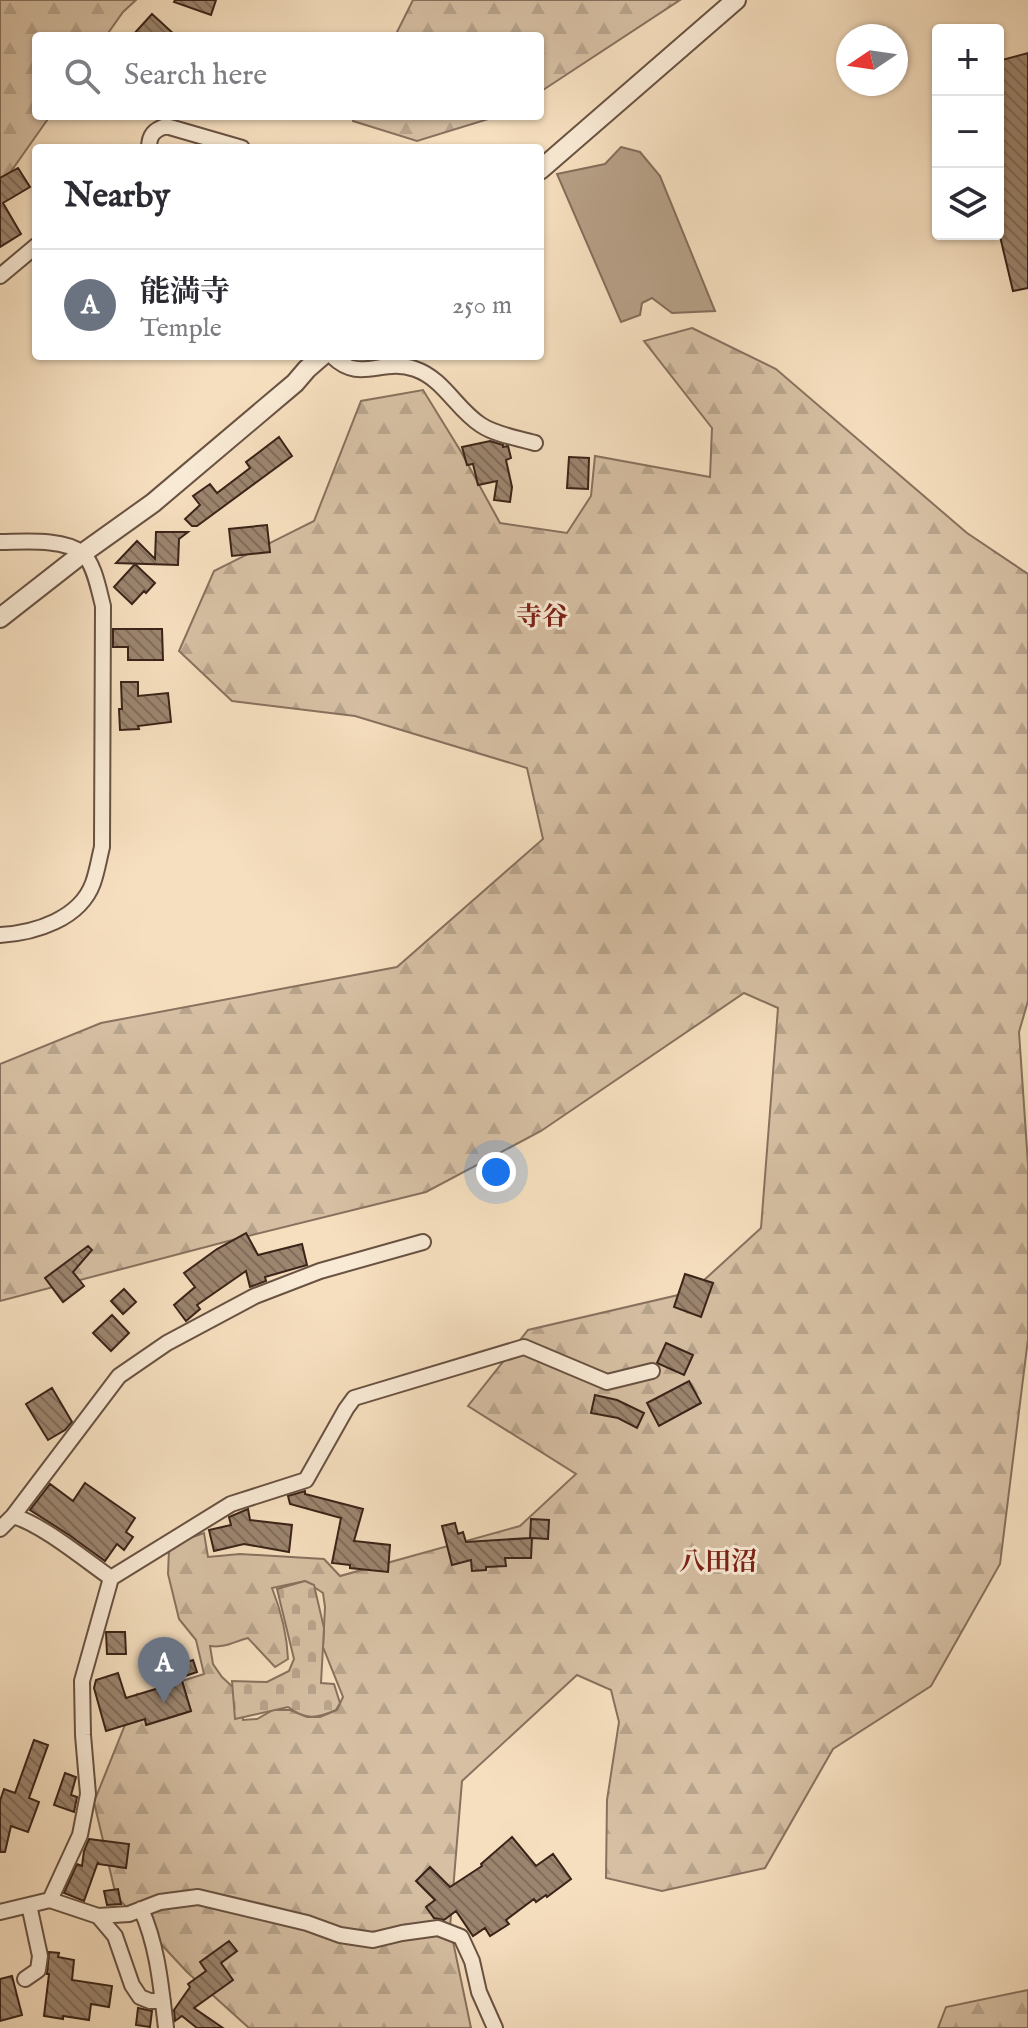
<!DOCTYPE html>
<html lang="en">
<head>
<meta charset="utf-8">
<style>
	body { margin:0; font-family:"IM FELL English","Noto Serif JP",serif; background:#f2f2f3; color:#2b2b33 }
	.controls { position:absolute; right:24px; top:24px; display:grid; overflow:hidden; border-radius:8px; box-shadow:0 2px 6px #0004 }
	.controls button { width:72px; height:72px; display:grid; place-items:center; padding:0; border:0; border-bottom:2px solid #e1e1e2; background:#fff; color:#2b2b33; font:40px sans-serif }
	.compass { position:absolute; left:836px; top:24px; width:72px; height:72px; border-radius:50%; background:#fff; box-shadow:0 2px 6px #0004; rotate:257deg }
	.you { position:absolute; left:496px; top:1172px; width:28px; height:28px; margin:-20px; border:6px solid #fff; border-radius:50%; background:#1a73e8; box-shadow:0 0 0 12px #1a73e833 }
	.badge { display:grid; place-items:center; width:52px; height:52px; border-radius:50%; background:#0f766e; color:#fff; font-size:26px; font-weight:700 }
	.pin { position:absolute; translate:-50% -66px; filter:drop-shadow(0 2px 4px #0008) }
	.pin::after { content:''; position:absolute; top:42px; width:28px; height:24px; background:inherit; clip-path:polygon(0 0,100% 0,50% 100%) }
	.list { margin:0; padding:0; list-style:none }
	h2 { display:flex; justify-content:space-between; align-items:center; height:104px; margin:0; padding:0 32px; font-size:34px }
	h2 small { font-size:26px; font-weight:400; color:#7c7c81 }
	.list li { display:grid; grid-template-columns:52px 1fr auto; gap:24px; align-items:center; box-sizing:border-box; height:112px; padding:0 32px; border-top:2px solid #e1e1e2 }
	.list b { display:block; font-size:30px; white-space:nowrap }
	.list p { margin:0; font-size:26px; white-space:nowrap; color:#7c7c81 }
	.list em { font-size:26px; font-style:normal; color:#7c7c81 }
	.icon { flex:none; width:44px; height:44px; fill:none; stroke:currentColor; stroke-width:2; stroke-linecap:round; stroke-linejoin:round }
	.map { position:relative; flex:none; width:1028px; height:2028px; overflow:hidden }
	.search { position:absolute; background:#fff; box-shadow:0 2px 6px #0004; left:32px; top:32px; width:512px; height:88px; display:flex; align-items:center; gap:20px; box-sizing:border-box; padding:0 28px; border-radius:8px; color:#7c7c81; font-size:30px }
	.panel { position:absolute; background:#fff; box-shadow:0 2px 6px #0004; left:32px; top:144px; width:512px; height:216px; border-radius:8px }
	.map>svg:first-child { display:block }
	.forest { fill:url(#forest-firs); stroke:#88715e; stroke-width:2; fill-rule:evenodd }
	.cemetery { fill:url(#cemetery-stones); stroke:#88715e; stroke-width:2 }
	.water { fill:#b69f86; stroke:#846d5a; stroke-width:2 }
	.building { fill:url(#building-back-hatch); stroke:#3a2318; stroke-width:2 }
	.lines { fill:none; stroke-linecap:round; stroke-linejoin:round }
	.minor-casing { stroke:#695242; stroke-width:18 }
	.tertiary-casing { stroke:#695242; stroke-width:22 }
	.minor { stroke:#f9ead5; stroke-width:14 }
	.tertiary { stroke:#f9ead5; stroke-width:18 }
	.labels { text-anchor:middle; dominant-baseline:central; stroke-width:6; stroke-linejoin:round; paint-order:stroke }
	.neighbourhood-label { font-size:26px; font-weight:bold; fill:#7a1f14; stroke:#f9ead5 }
</style>
</head>
<body>
<div class="map">
<svg width="1028" height="2028" viewBox="0 0 1028 2028">
	<defs>
		<pattern id="forest-firs" width="22" height="20" patternUnits="userSpaceOnUse" patternTransform="scale(2)"><rect width="22" height="20" fill="#d6bfa3"/><path d="M5 1l3.5 6h-7zM16 11l3.5 6h-7z" fill="#b8a48c"/></pattern>
		<pattern id="cemetery-stones" width="16" height="16" patternUnits="userSpaceOnUse" patternTransform="scale(2)"><rect width="16" height="16" fill="#d6bfa3"/><path d="M2 7V4a2 2 0 0 1 4 0v3zM10 15v-3a2 2 0 0 1 4 0v3z" fill="#b8a48c"/></pattern>
		<pattern id="building-back-hatch" width="6" height="6" patternUnits="userSpaceOnUse" patternTransform="scale(2)"><rect width="6" height="6" fill="#9c856f"/><path d="M-1 5l2 2M0 0l6 6M5-1l2 2" fill="none" stroke="#806c5a"/></pattern>
	</defs>
	<rect width="100%" height="100%" fill="#f6dfbf"/>
	<filter id="stains"><feTurbulence type="fractalNoise" baseFrequency=".0025" numOctaves="4"/><feColorMatrix values="0 0 0 0 .2 0 0 0 0 .09 0 0 0 0 .02 0 0 0 .5 -.17"/></filter>
	<radialGradient id="worn" r=".72"><stop offset=".6" stop-color="#630" stop-opacity="0"/><stop offset="1" stop-color="#630" stop-opacity=".3"/></radialGradient>
	<!-- forest -->
	<path class="forest" d="M0,0H136L123,12L106,36H36V116H50L0,187Z
		M413,0H680L540,92V36H395Z
		M355,116H498L417,141L353,121Z
		M692,328L776,369L967,533L1028,574V1001L1019,1032L1028,1164V1339L1000,1564L931,1686L833,1749L765,1868L662,1891L606,1878L607,1800L619,1722L611,1690L577,1675L462,1781L450,1927L471,2028H249L187,1972L116,1896L94,1802L137,1695L147,1725L191,1711L182,1681L204,1674L196,1640L179,1619L168,1574L169,1549L187,1539L204,1533L208,1557L240,1554L324,1559L340,1576L520,1526L576,1474L468,1406L528,1330L691,1292L761,1228L778,1008L744,993L541,1131L426,1192L240,1238L0,1301V1064L101,1023L397,967L543,839L527,768L355,716L232,701L179,651L214,571L314,521L361,401L423,390L460,450L500,523L567,533L591,496L595,456L710,477L712,428L644,341ZM305,1581L323,1593L325,1607L323,1647L343,1697L337,1710L320,1717H307L290,1710H273L257,1719L243,1720L242,1708L234,1688L222,1677L213,1664L210,1646C226,1648 233,1642 248,1638L275,1667L288,1659C287,1634 281,1611 272,1588Z
		M1028,1990V2028H938L946,2007Z"/>
	<!-- cemetery -->
	<path class="cemetery" d="M305,1581L314,1585L324,1628L321,1683L334,1684L340,1703L336,1710C316,1719 306,1720 288,1707L235,1719L232,1681L267,1682L289,1671L294,1659L277,1589Z"/>
	<!-- water -->
	<path class="water" d="M621,147L640,152L660,176L715,311L672,313L652,298L642,303L640,315L621,322L557,174L605,164Z"/>
	<!-- building -->
	<path class="building" d="M175,0H216L211,15L174,2Z
		M152,14L176,36H132Z
		M1028,53V288L1013,291L998,228V61Z
		M18,168L30,187L3,203L21,234L0,247V178Z
		M279,437L292,456L197,526H192L185,519L200,505L193,496L210,484L217,493L250,468L246,462Z
		M490,441L503,445V447L508,446L511,458L506,460L512,487L510,502L494,500L497,481L478,485L473,464L467,465L462,447Z
		M569,457L589,458L588,489L567,488Z
		M267,525L270,552L232,556L229,529Z
		M156,532H188L179,539L178,565L116,563L137,541L155,559Z
		M135,564L155,583L146,593L144,591L132,604L114,587Z
		M113,629H162L163,660H128V647H113Z
		M121,682H138V696L168,693L171,722L138,726L139,729L120,730L119,709H122Z
		M246,1233L258,1255L302,1244L307,1265L265,1277L266,1281L250,1287L246,1271L197,1305L200,1309L186,1321L174,1305L195,1287L184,1273L217,1249Z
		M88,1246L92,1250L73,1272L84,1286L63,1302L45,1278Z
		M685,1274L713,1283L701,1317L674,1307Z
		M124,1289L136,1302L123,1314L111,1301Z
		M112,1315L129,1333L111,1351L93,1333Z
		M666,1343L693,1355L684,1375L657,1363Z
		M689,1381L701,1403L659,1426L647,1403Z
		M52,1388L72,1422L65,1430L48,1440L26,1404Z
		M595,1395L617,1400L644,1413L637,1428L618,1418L591,1413Z
		M85,1483L135,1518L126,1532L133,1537L124,1550L117,1544L105,1561L69,1535L30,1510L50,1484L73,1501Z
		M305,1491V1494L363,1509L354,1541L390,1545L388,1572L350,1568V1565L332,1563L341,1518L290,1504L288,1496Z
		M248,1509L250,1520L292,1525L289,1552L244,1544L214,1551L209,1530L231,1525L229,1517Z
		M531,1519L549,1520L548,1539L532,1538L531,1558H505L506,1566L486,1567V1570L472,1571L471,1560L452,1565L442,1526L455,1523L458,1534L463,1532L466,1542L530,1538Z
		M106,1632H125L126,1654H107Z
		M193,1660L197,1672L182,1677L178,1665Z
		M118,1673L126,1698L182,1681L191,1711L146,1725L145,1719L106,1731L94,1688L96,1680Z
		M34,1740L48,1745L29,1798L39,1802L28,1832L11,1826L5,1852H0V1801L4,1789L15,1793Z
		M65,1773L76,1777L71,1795L77,1797L74,1812L54,1805Z
		M512,1837L536,1866L553,1854L571,1879L547,1897L546,1895L536,1902L534,1899L506,1920L509,1924L490,1936L485,1928L473,1936L456,1911L444,1920L434,1918L426,1907L435,1900L416,1881L430,1867L450,1887L482,1866L481,1864Z
		M89,1839L129,1844L126,1868L98,1864V1862L84,1901L64,1893L77,1864L82,1866L84,1851Z
		M118,1889L121,1904L107,1905L104,1891Z
		M229,1941L237,1951L221,1963L233,1980L194,2008L223,2028H197L182,2016L175,2021L174,2010L190,1987L188,1984L206,1971L200,1962Z
		M49,1952L59,1953L58,1957L74,1960L72,1980L112,1986L109,2007L91,2004L89,2020L63,2016V2019L44,2016L49,1974H47Z
		M12,1976L22,2015L0,2021V1979Z
		M138,2008L152,2011L150,2027L136,2025Z"/>
	<g class="lines">
		<defs>
			<path id="minor" d="M149,148C149,135 154,130 166,126L242,148
				M0,276L36,246
				M332,356C360,384 382,357 415,369C444,379 456,409 481,425C496,435 518,438 535,443
				M0,542C23,542 63,538 82,553C94,562 99,591 103,606L102,847C99,859 97,872 93,883C80,919 35,933 0,935
				M13,1516C42,1524 85,1560 111,1578
				M0,1529L13,1516L119,1376L167,1343L255,1296L320,1271L423,1242
				M50,1900L80,1835L88,1794L83,1735L82,1681L111,1578L231,1504L306,1480L346,1409L354,1398L524,1347L607,1382L652,1371
				M141,1909C158,1947 161,1987 166,2028
				M0,1912L50,1900L98,1916L129,1914L160,1902L198,1897L307,1923L340,1935L373,1940L402,1933L438,1928L461,1937L472,1961L479,1992L495,2028
				M98,1916L115,1936L132,1985L140,1997L150,2001H163
				M25,1979L38,1970L40,1956L29,1905"/>
			<path id="tertiary" d="M540,170L736,0
				M0,618L83,553L153,503L295,383L307,369L322,356"/>
		</defs>
		<!-- minor casing -->
		<use href="#minor" class="minor-casing"/>
		<!-- tertiary casing -->
		<use href="#tertiary" class="tertiary-casing"/>
		<!-- minor -->
		<use href="#minor" class="minor"/>
		<!-- tertiary -->
		<use href="#tertiary" class="tertiary"/>
	</g>
	<g class="labels">
		<!-- neighbourhood labels -->
		<g class="neighbourhood-label">
			<text x="542" y="617">寺谷</text>
			<text x="718" y="1562">八田沼</text>
		</g>
	</g>
	<rect width="100%" height="100%" filter="url(#stains)"/>
	<rect width="100%" height="100%" fill="url(#worn)"/>
</svg>
<div class="controls">
<button>+</button>
<button>−</button>
<button><svg class="icon" aria-label="layers" viewBox="0 0 24 24"><path d="M12 4l9 5-9 5-9-5zM3 14l9 5 9-5"/></svg></button>
</div>
<svg class="compass" viewBox="-18 -18 36 36"><path d="M0-13l5 13h-10z" fill="#e53935"/><path d="M0 13l5-13h-10z" fill="#7c7c81"/></svg>
<div class="you"></div>
<div class="pin badge" style="left:164px;top:1703px;background:#6b7280">A</div>
<div class="search"><svg class="icon" aria-label="search" viewBox="0 0 24 24"><circle cx="10" cy="10" r="6"/><path d="M15 15l6 6"/></svg>Search here</div>
<section class="panel">
<h2>Nearby<small></small></h2>
<ul class="list">
<li><span class="badge" style="background:#6b7280">A</span><div><b>能満寺</b><p>Temple</p></div><em>250 m</em></li>
</ul>
</section>
</div>
</body>
</html>
